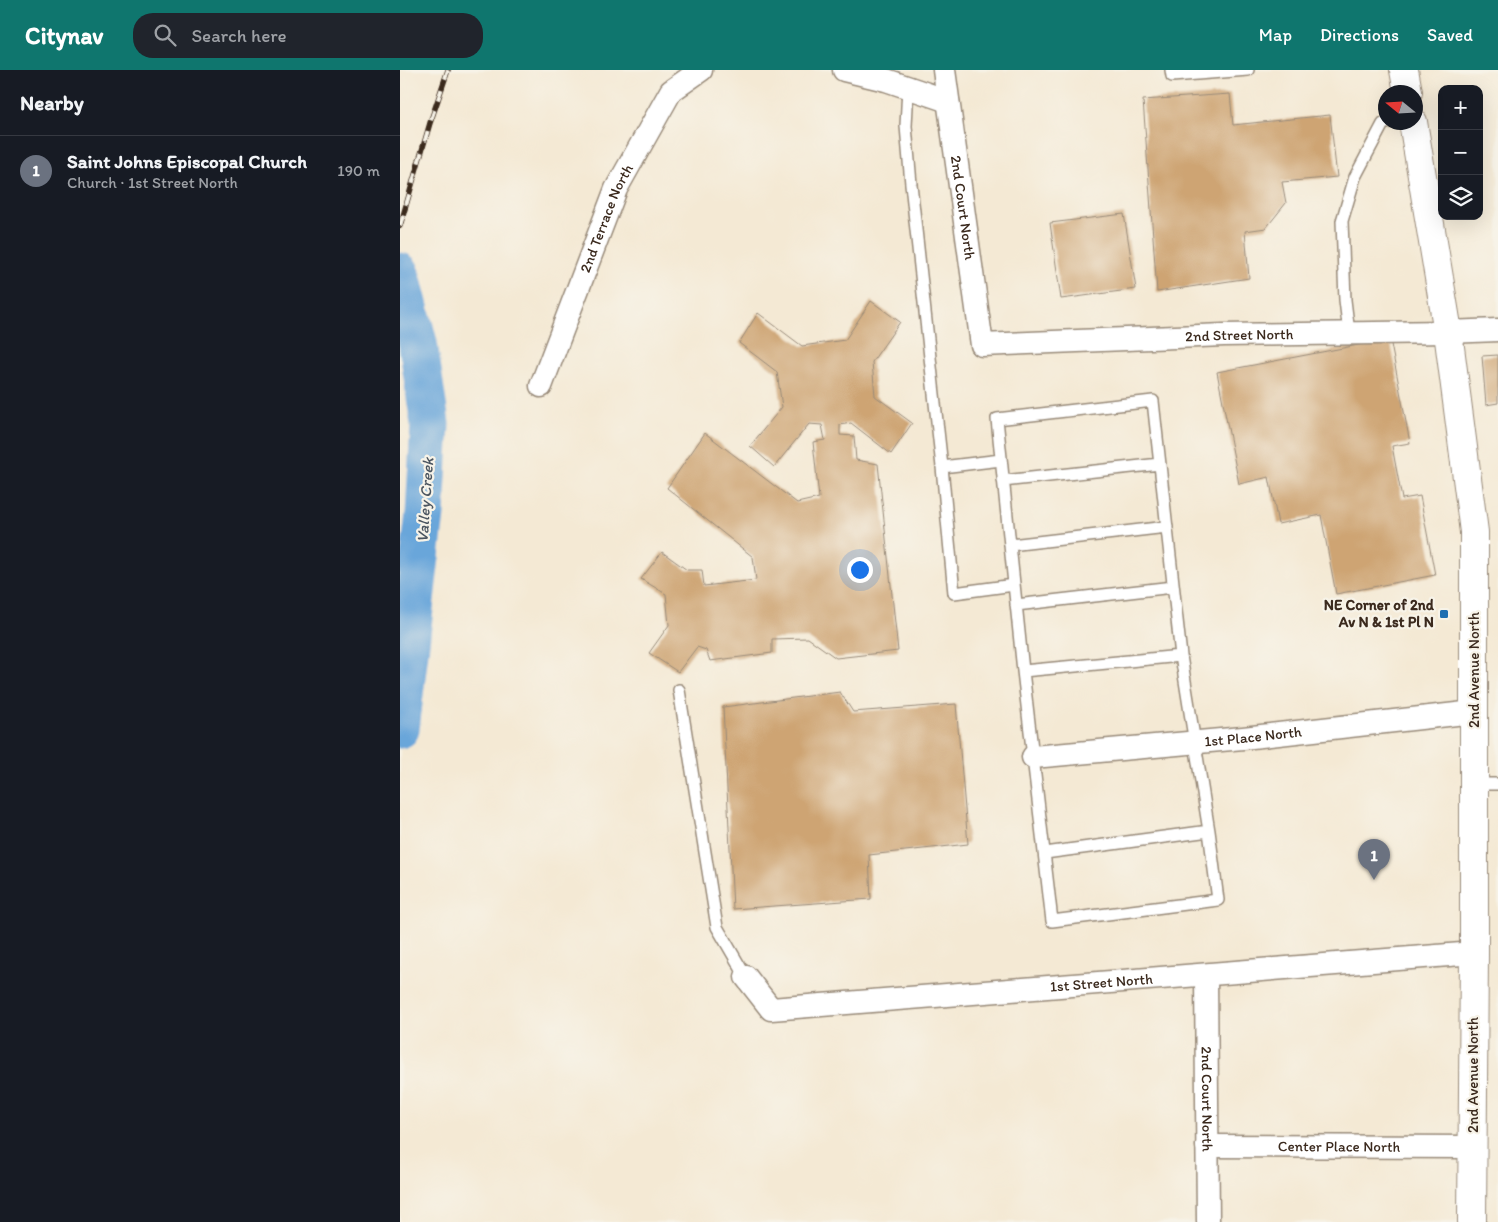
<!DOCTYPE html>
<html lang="en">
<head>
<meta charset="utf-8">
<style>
	body { margin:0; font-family:Itim,sans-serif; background:#20242c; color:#f1f3f6 }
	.controls { position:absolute; right:15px; top:15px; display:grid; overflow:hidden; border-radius:10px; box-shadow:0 5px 20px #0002 }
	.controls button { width:45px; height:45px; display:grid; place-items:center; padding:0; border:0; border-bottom:1px solid #363941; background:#171b24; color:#f1f3f6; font:25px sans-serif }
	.compass { position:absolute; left:978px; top:15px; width:45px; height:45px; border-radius:50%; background:#171b24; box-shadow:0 5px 20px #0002; rotate:288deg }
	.you { position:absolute; left:459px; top:499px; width:18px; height:18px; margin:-12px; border:4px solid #fff; border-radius:50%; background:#1a73e8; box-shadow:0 0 0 8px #1a73e833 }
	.badge { display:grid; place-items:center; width:32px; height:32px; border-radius:50%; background:#0f766e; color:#fff; font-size:16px; font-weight:700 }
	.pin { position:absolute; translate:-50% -41px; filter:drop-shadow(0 1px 2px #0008) }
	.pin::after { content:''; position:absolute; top:26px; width:18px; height:15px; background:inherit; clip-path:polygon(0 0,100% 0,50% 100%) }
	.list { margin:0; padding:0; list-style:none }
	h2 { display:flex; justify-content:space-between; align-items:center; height:65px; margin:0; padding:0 20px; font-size:21px }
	h2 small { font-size:16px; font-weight:400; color:#9ea1a6 }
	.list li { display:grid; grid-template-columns:32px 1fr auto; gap:15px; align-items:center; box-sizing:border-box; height:70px; padding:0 20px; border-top:1px solid #363941 }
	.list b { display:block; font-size:19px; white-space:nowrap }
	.list p { margin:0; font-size:16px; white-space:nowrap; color:#9ea1a6 }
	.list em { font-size:16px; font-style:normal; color:#9ea1a6 }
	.icon { flex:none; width:28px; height:28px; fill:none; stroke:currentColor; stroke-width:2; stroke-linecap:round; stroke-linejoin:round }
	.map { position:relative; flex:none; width:1098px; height:1152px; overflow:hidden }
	header { display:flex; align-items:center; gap:30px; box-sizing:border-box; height:70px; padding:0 25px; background:#0f766e; color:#fff }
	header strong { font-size:24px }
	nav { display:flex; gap:28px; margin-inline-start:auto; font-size:18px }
	.search { width:350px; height:45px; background:#20242c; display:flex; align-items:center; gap:12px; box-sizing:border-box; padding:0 18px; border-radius:20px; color:#9ea1a6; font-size:19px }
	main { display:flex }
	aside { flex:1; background:#171b24 }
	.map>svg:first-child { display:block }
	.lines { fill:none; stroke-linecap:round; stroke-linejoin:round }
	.river { stroke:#69a6da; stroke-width:39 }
	.building { fill:#cea473 }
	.service-casing { stroke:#988a79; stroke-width:14 }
	.minor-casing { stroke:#988a79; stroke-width:25 }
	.tertiary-casing { stroke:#988a79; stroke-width:30 }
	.service { stroke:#fff; stroke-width:11 }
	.minor { stroke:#fff; stroke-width:22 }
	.tertiary { stroke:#fff; stroke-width:28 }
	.rail-casing { stroke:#3b2a1e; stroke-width:5.5 }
	.rail { stroke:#f7f3e8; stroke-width:4; stroke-dasharray:11; stroke-linecap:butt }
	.poi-dot { fill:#1f6fb2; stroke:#f7f3e8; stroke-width:2 }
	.labels { text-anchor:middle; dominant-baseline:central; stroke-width:4.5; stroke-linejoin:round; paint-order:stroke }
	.street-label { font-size:15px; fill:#3b2a1e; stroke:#f7f3e8 }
	.poi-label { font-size:15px; font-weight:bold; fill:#3b2a1e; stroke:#f7f3e8; text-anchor:end }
	.water-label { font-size:16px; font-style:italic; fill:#4b5560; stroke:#f7f3e8 }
</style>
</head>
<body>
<header>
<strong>Citynav</strong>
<div class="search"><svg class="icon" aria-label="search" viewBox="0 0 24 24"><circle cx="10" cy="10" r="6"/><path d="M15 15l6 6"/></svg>Search here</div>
<nav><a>Map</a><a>Directions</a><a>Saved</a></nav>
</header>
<main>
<aside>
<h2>Nearby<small></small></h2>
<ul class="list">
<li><span class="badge" style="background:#6b7280">1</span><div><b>Saint Johns Episcopal Church</b><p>Church · 1st Street North</p></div><em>190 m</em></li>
</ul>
</aside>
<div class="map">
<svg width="1098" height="1152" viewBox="0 0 1098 1152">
	<rect width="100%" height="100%" fill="#f7f3e8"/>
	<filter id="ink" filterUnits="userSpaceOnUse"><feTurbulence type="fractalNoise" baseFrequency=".02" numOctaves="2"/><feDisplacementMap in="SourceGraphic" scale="10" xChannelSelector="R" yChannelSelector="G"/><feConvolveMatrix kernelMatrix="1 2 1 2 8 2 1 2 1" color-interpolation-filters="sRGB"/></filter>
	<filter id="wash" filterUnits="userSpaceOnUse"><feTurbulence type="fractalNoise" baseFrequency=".0096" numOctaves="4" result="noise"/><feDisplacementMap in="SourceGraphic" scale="20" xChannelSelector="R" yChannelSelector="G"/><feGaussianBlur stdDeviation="1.12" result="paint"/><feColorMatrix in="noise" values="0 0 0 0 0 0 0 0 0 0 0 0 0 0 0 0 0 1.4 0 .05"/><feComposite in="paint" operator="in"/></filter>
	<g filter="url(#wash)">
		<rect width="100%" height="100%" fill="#f4e9d4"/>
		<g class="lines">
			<!-- river -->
			<path class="river" d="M0,202L18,273L30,354L25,444L0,659"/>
		</g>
		<g id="blocks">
			<!-- building -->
			<path class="building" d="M830,24L833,55L930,45L937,107L882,112L886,133L866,158L845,161L849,208L757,222L743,30Z
				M724,144L736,219L661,229L650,153Z
				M471,231L500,252L472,292L475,326L512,353L491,384L451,353L440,355V365L454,366L456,390L478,394L498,581L436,588L408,568L372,569V583L310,591L306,580L297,577L278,602L249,583L269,555L266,524L241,509L262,482L287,500H302L304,516L356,510L353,487L267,418L305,363L397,433L419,428L413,372L425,370L422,355L409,354L374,397L350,376L382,337L377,302L339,273L358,243L402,276L445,270Z
				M990,269L1010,373L992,376L1002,429L1020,426L1035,505L936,524L921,445L878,454L869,407L839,414L817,302Z
				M1098,285V333L1086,335L1082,286Z
				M440,622L453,642L556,634L568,774L469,785L471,829L333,839L323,637Z"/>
		</g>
	</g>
	<g filter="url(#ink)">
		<use href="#blocks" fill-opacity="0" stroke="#988a79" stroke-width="1"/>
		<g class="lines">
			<defs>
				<path id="service" d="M771,0L772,6L848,0
					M508,17L506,56L511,114L542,397
					M949,263L945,230L942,151L955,107L983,54L990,52
					M601,390L542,397L554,523L614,515
					M603,411L760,394
					M610,475L767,457
					M616,535L773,517
					M781,586L809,761
					M623,601L781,586L753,331L597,349L623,601L652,851L818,830L809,761L645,783
					M279,620L317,857L346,907
					M1074,714H1098"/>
				<g id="minor">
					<path d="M444,0L486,10L548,31"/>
					<path id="s1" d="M544,0L582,275L824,265L1048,262L1098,260"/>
					<path id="s2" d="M141,316L216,119L271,21L301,0"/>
					<path id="s3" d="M633,687L843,668L1074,642"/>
					<path id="s4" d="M806,905L808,1152"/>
					<path id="s5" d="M346,907L371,939L1074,883"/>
					<path id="s6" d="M807,1076L1073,1077"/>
				</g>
				<path id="tertiary" d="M1004,0L1008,22
					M1013,52L1048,262L1074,462V883L1072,1152"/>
			</defs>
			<!-- service casing -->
			<use href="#service" class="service-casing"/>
			<!-- minor casing -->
			<use href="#minor" class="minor-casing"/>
			<!-- tertiary casing -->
			<use href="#tertiary" class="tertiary-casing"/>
			<!-- service -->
			<use href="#service" class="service"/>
			<!-- minor -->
			<use href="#minor" class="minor"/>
			<!-- tertiary -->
			<use href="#tertiary" class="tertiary"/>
			<defs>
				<path id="rail" d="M0,156L30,53L48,0"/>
			</defs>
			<!-- rail casing -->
			<use href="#rail" class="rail-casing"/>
			<!-- rail -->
			<use href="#rail" class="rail"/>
		</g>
	</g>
	<!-- markers -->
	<rect class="poi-dot" x="1039" y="539" width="10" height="10" rx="2.5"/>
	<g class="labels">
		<!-- street labels -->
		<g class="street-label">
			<text stroke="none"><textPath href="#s1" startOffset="139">2nd Court North</textPath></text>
			<text stroke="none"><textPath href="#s2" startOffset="180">2nd Terrace North</textPath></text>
			<text stroke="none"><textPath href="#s1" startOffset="535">2nd Street North</textPath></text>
			<text transform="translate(1074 600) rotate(-90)">2nd Avenue North</text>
			<text stroke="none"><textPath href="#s3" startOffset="221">1st Place North</textPath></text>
			<text stroke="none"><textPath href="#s5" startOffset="372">1st Street North</textPath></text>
			<text transform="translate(1073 1005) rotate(-90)">2nd Avenue North</text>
			<text stroke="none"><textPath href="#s4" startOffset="124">2nd Court North</textPath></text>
			<text stroke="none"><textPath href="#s6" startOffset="132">Center Place North</textPath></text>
		</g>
		<!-- poi labels -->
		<g class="poi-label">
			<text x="1034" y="535">NE Corner of 2nd<tspan x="1034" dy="17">Av N &amp; 1st Pl N</tspan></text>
		</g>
		<!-- water labels -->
		<g class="water-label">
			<text transform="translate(25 430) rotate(-86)">Valley Creek</text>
		</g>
	</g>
</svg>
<div class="controls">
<button>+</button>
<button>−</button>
<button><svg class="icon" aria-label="layers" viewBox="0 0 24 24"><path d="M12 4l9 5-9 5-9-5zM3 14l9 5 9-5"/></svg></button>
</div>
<svg class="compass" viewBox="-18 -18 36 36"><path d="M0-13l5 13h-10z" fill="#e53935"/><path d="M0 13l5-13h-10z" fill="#9ea1a6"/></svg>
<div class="you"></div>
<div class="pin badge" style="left:974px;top:810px;background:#6b7280">1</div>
</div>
</main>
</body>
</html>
